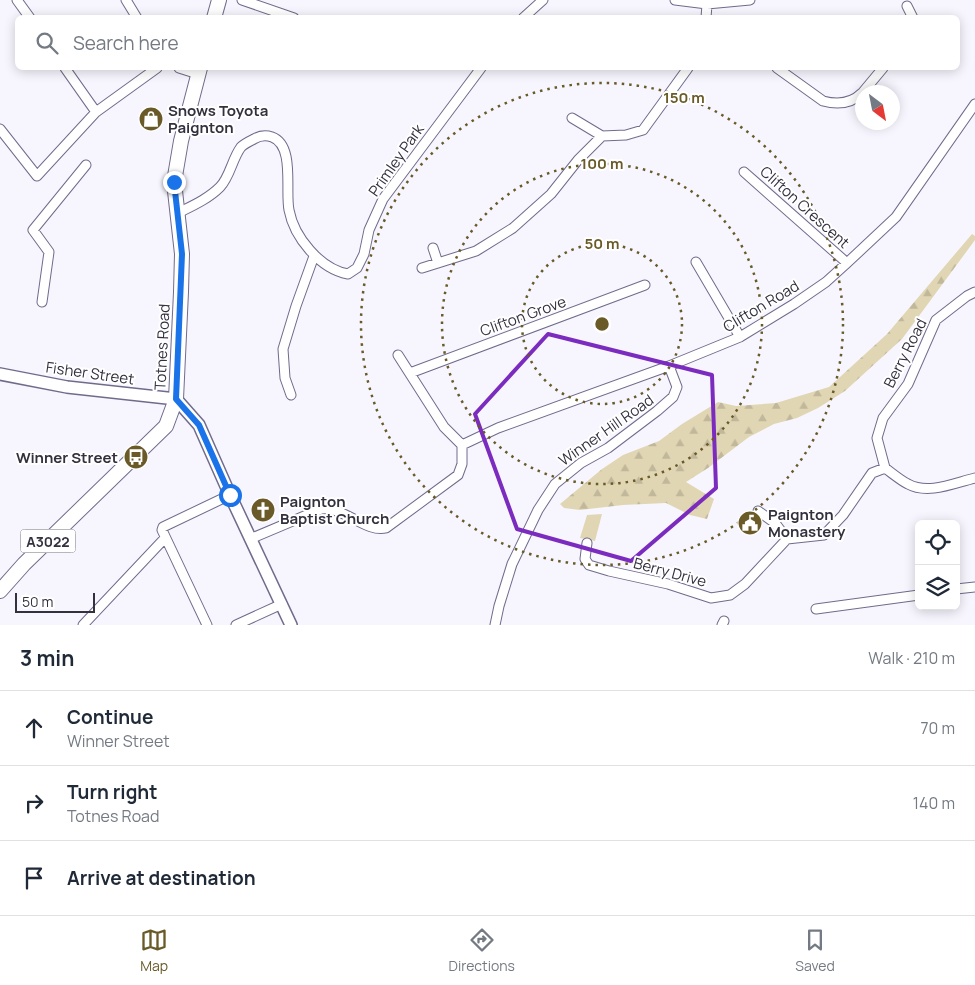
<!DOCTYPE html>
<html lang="en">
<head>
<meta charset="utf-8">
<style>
	body { margin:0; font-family:Manrope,sans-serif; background:#f2f2f3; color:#1f2937 }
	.controls { position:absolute; right:15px; bottom:15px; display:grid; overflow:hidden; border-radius:8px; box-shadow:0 2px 12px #0003 }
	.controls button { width:45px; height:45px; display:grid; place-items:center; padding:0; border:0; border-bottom:1px solid #e0e1e3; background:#fff; color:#1f2937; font:25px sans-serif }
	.compass { position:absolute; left:855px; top:85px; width:45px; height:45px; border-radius:50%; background:#fff; box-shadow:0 2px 12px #0003; rotate:148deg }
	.scale { position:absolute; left:15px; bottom:12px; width:80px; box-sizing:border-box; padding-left:5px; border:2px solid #34313f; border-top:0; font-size:14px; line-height:18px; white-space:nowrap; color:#34313f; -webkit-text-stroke:4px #fff; paint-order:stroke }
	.stop { position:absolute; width:15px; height:15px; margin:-11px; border:4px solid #1a73e8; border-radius:50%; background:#fff }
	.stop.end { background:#1a73e8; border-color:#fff; box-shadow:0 1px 5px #0008 }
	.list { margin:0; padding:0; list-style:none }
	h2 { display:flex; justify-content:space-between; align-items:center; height:65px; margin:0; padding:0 20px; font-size:21px }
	h2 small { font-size:16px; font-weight:400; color:#747a83 }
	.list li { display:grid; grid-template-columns:32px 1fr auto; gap:15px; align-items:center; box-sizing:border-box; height:75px; padding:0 20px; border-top:1px solid #e0e1e3 }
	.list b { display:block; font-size:19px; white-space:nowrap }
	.list p { margin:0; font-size:16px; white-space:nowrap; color:#747a83 }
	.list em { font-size:16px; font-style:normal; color:#747a83 }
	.icon { flex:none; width:28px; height:28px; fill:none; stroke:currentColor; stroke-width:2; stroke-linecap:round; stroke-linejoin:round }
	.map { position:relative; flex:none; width:975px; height:625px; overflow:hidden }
	.search { position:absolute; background:#fff; box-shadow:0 2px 12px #0003; left:15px; right:15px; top:15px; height:55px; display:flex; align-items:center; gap:12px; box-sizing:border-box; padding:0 18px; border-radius:8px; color:#747a83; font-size:19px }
	.sheet { height:290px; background:#fff }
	nav { display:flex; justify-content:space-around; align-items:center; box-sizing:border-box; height:70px; border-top:1px solid #e0e1e3; background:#fff; font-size:14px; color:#747a83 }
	nav a { display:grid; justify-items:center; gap:2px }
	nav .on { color:#695a27 }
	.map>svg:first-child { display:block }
	.green { fill:#e0d6b3 }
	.forest { fill:url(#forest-firs) }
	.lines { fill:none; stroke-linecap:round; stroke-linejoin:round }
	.minor-casing { stroke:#716b8b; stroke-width:11 }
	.tertiary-casing { stroke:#716b8b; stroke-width:14 }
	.primary-casing { stroke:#716b8b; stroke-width:16 }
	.minor { stroke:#fff; stroke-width:9 }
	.tertiary { stroke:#fff; stroke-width:11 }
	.primary { stroke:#fff; stroke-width:14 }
	.route { stroke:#1a73e8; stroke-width:6 }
	.marked { fill:none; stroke:#7b2cbf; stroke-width:4; stroke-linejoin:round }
	.ring { fill:none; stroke:#695a27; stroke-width:2.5; stroke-dasharray:2.5 5 }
	.labels { text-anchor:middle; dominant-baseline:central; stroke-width:4; stroke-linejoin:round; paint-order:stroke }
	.shield { fill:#fff; stroke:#716f79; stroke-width:1 }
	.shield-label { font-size:14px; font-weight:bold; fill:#34313f }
	.poi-label { font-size:15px; font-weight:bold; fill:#34313f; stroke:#fff; text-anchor:start }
	.street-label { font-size:15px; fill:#34313f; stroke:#fff }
	.centre { fill:#695a27; stroke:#fff; stroke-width:2.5 }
	.ring-label { font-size:15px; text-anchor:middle; font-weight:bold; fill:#695a27; stroke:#fff; stroke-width:4; stroke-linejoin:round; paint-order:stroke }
</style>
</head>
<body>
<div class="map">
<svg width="975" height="625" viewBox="0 0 975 625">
	<defs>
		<pattern id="forest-firs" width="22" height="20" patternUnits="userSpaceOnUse" patternTransform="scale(1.25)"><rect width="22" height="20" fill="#e0d6b3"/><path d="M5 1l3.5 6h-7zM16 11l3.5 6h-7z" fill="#c1b89b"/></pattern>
	</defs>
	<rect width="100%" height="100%" fill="#f7f6fe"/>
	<!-- green -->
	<path class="green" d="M602,514L595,541L580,538L587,515Z"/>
	<!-- forest -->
	<path class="forest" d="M972,234L975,236V240L902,339L845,391L818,408L797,418L774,424L749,437L708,468L686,482L714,499L707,519L690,515L666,503L623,505L580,510L564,508L560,504L602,469L623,455L659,441L682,424L718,402L736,406L776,403L829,387L887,334Z"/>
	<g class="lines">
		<defs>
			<path id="minor" d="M17,0L30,18
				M126,0L137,18
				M242,0L294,18
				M675,0L707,4L750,0
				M907,6L913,18
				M523,18L543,0
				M706,18L707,4
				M65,68L96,112
				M179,68L198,74
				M777,68L823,101C838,105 851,104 862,93
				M863,92L883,68
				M572,118L602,136L626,135L643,130L688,68
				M0,129L37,176L96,112L157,68
				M744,172L847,263
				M178,213C192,206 208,199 220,187C230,177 232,159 241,147C244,144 250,141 254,139C259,136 266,135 272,137C295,145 285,191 289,210C294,237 320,269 348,274L357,268L364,254L369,230L383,199L481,68
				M433,248L438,263
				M696,262L740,337
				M422,268L476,251L513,228L551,194L578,160L602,136
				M42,302L49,252L33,230L86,165
				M398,355L444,427L462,445
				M410,373L645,285
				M291,395L285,378L283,349L296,306L314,256
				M462,445L498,428L669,366L740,337L794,304L826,282L847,263L896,217L975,104
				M885,468L877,438L883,418L908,384L936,320L967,296L975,292
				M758,511L775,523L787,539
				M250,539L321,509C343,506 366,533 386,528L458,475L462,464V445
				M587,543L585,559L589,565L609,571L668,584L711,598L730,595L745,584L787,539L824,535L843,515L872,473L885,468C892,473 900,480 908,484C928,495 954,483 975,478
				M956,589L975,587
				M816,609L919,595
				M83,625L165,538
				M207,625L162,530L163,527L230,495
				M236,625L282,604
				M495,625L499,606L512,564L538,510L555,484L581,463L608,448L657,411L673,397L677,387L669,366
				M722,625L724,621"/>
			<path id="tertiary" d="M0,374L67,387L176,399L199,425L230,495L291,625"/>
			<path id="primary" d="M214,18L219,0
				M0,591L24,564L166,426L176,399L181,292L182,254L174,182L181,141L200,68"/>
		</defs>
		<!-- minor casing -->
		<use href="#minor" class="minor-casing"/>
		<!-- tertiary casing -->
		<use href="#tertiary" class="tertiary-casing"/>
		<!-- primary casing -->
		<use href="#primary" class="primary-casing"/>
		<!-- minor -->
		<use href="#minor" class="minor"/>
		<!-- tertiary -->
		<use href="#tertiary" class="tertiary"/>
		<!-- primary -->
		<use href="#primary" class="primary"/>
	</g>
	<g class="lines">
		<!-- route -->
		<path class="route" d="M174,182L182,254L176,399L199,425L230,495"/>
	</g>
	<!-- marked area -->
	<path class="marked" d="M548,334L712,375L716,488L631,561L517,529L475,414Z"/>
	<!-- distance rings -->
	<g class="ring">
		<circle cx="602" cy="324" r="80"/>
		<circle cx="602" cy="324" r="160"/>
		<circle cx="602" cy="324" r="241"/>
	</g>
	<!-- icons -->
	<defs>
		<symbol id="shop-disc" viewBox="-11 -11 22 22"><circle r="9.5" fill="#695a27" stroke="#fff"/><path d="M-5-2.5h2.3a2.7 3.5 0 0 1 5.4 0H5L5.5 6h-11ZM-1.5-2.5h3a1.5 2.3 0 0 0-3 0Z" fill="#fff"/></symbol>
		<symbol id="bus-disc" viewBox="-11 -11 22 22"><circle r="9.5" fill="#695a27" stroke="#fff"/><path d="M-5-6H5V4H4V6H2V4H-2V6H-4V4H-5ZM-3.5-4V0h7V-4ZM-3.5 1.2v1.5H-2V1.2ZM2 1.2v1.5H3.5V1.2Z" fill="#fff"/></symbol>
		<symbol id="church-disc" viewBox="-11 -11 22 22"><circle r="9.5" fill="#695a27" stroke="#fff"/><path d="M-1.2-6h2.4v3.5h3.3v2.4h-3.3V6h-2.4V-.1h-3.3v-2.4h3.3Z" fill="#fff"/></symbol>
		<symbol id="civic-disc" viewBox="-11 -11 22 22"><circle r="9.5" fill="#695a27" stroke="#fff"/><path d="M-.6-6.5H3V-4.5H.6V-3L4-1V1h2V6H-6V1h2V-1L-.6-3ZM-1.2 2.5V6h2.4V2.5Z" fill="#fff"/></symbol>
	</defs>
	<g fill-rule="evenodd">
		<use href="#shop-disc" x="137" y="105" width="28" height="28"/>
		<use href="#bus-disc" x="122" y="443" width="28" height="28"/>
		<use href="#church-disc" x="249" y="496" width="28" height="28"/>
		<use href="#civic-disc" x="736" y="509" width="28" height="28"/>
	</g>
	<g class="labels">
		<!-- shield labels -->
		<rect class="shield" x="20.5" y="529.5" width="55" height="23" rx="4"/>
		<g class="shield-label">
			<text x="48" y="541">A3022</text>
		</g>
		<!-- poi labels -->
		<g class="poi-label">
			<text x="168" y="110">Snows Toyota<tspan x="168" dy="17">Paignton</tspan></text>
			<text x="118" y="457" text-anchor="end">Winner Street</text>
			<text x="280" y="501">Paignton<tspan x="280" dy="17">Baptist Church</tspan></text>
			<text x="768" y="514">Paignton<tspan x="768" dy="17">Monastery</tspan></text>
		</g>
		<!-- street labels -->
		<g class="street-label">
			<text transform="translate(396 160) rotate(-55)">Primley Park</text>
			<text transform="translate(805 207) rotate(42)">Clifton Crescent</text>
			<text transform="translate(761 306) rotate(-31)">Clifton Road</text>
			<text transform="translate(523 316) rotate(-20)">Clifton Grove</text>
			<text transform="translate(162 347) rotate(-87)">Totnes Road</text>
			<text transform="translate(905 353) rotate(-63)">Berry Road</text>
			<text transform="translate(90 373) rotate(8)">Fisher Street</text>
			<text transform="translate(606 430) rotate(-35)">Winner Hill Road</text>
			<text transform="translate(670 572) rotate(15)">Berry Drive</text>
		</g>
	</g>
	<circle cx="602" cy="324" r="8" class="centre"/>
	<g class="ring-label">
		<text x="684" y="103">150 m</text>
		<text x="602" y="169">100 m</text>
		<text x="602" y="249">50 m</text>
	</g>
</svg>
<div class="controls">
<button><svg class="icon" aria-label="locate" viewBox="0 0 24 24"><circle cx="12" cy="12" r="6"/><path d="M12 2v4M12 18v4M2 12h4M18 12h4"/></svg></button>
<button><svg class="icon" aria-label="layers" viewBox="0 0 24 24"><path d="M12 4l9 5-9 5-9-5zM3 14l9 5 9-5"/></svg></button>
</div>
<svg class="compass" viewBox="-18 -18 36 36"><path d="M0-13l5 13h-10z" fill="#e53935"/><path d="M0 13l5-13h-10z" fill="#747a83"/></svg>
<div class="scale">50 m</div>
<div class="stop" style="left:230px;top:495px"></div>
<div class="stop end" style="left:174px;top:182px"></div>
<div class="search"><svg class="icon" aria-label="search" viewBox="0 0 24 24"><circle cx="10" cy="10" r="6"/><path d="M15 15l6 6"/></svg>Search here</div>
</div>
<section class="sheet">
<h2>3 min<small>Walk · 210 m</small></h2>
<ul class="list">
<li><svg class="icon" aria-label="ahead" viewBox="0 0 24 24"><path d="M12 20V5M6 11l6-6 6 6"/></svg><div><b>Continue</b><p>Winner Street</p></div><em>70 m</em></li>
<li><svg class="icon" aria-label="right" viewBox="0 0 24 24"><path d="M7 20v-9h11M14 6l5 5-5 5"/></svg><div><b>Turn right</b><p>Totnes Road</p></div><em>140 m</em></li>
<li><svg class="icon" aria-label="arrive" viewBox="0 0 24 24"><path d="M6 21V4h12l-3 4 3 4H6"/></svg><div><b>Arrive at destination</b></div></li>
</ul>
</section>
<nav>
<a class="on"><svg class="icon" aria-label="map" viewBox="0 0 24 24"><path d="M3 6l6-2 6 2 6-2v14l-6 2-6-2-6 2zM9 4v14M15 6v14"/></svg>Map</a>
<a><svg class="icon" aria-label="directions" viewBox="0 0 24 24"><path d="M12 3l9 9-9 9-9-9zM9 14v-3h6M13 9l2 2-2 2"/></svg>Directions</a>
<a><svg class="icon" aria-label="saved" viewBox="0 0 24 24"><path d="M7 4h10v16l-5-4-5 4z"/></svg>Saved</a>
</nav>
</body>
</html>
